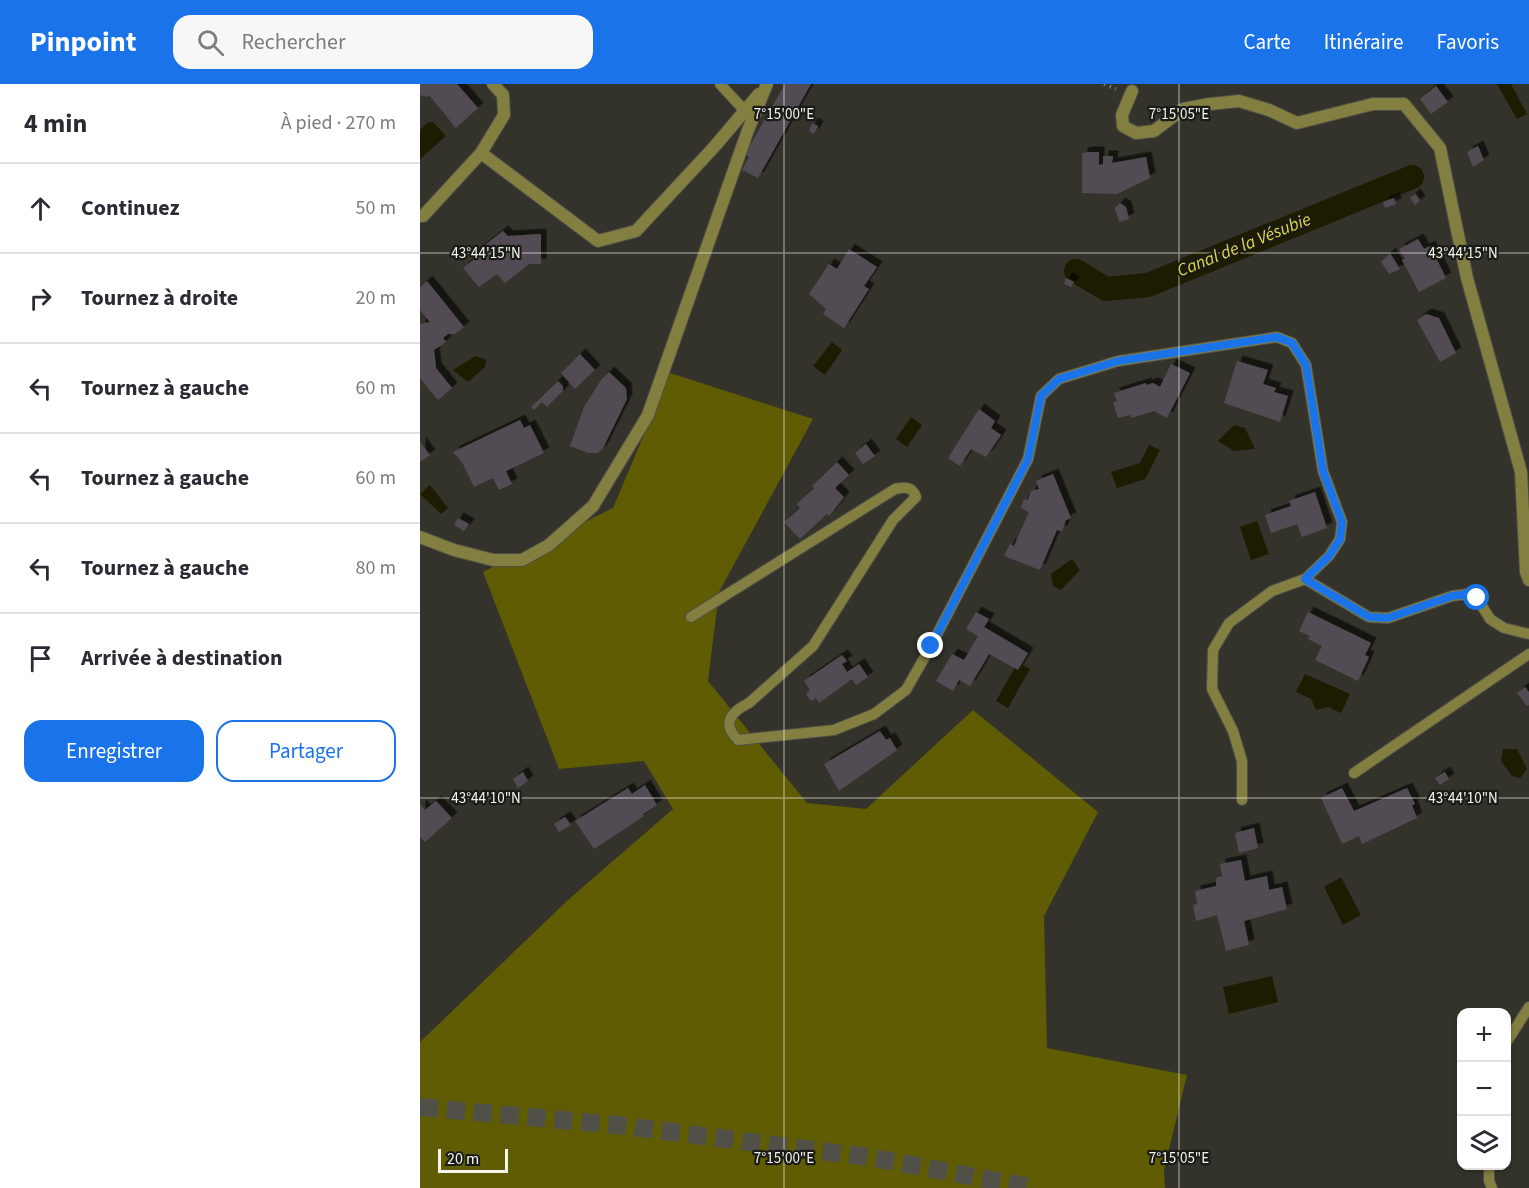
<!DOCTYPE html>
<html lang="fr">
<head>
<meta charset="utf-8">
<style>
	body { margin:0; font-family:"Source Sans 3",sans-serif; background:#f7f7f7; color:#2b2b33 }
	.controls { position:absolute; right:18px; bottom:18px; display:grid; overflow:hidden; border-radius:12px; box-shadow:0 2px 4px #0004 }
	.controls button { width:54px; height:54px; display:grid; place-items:center; padding:0; border:0; border-bottom:2px solid #e1e1e2; background:#fff; color:#2b2b33; font:30px sans-serif }
	.scale { position:absolute; left:18px; bottom:15px; width:70px; box-sizing:border-box; padding-left:6px; border:3px solid #f5f5f0; border-top:0; font-size:16px; line-height:21px; white-space:nowrap; color:#f5f5f0; -webkit-text-stroke:4px #1a1a17; paint-order:stroke }
	.stop { position:absolute; width:18px; height:18px; margin:-14px; border:4px solid #1a73e8; border-radius:50%; background:#fff }
	.stop.end { background:#1a73e8; border-color:#fff; box-shadow:0 2px 6px #0008 }
	.list { margin:0; padding:0; list-style:none }
	h2 { display:flex; justify-content:space-between; align-items:center; height:78px; margin:0; padding:0 24px; font-size:26px }
	h2 small { font-size:20px; font-weight:400; color:#7c7c81 }
	.list li { display:grid; grid-template-columns:39px 1fr auto; gap:18px; align-items:center; box-sizing:border-box; height:90px; padding:0 24px; border-top:2px solid #e1e1e2 }
	.list b { display:block; font-size:22px; white-space:nowrap }
	.list em { font-size:20px; font-style:normal; color:#7c7c81 }
	.actions { display:flex; gap:12px; padding:18px 24px }
	.actions a { flex:1; padding:14px 0; border:2px solid #1a73e8; border-radius:18px; text-align:center; font-size:21px; color:#1a73e8 }
	.actions .main { background:#1a73e8; color:#fff }
	.icon { flex:none; width:33px; height:33px; fill:none; stroke:currentColor; stroke-width:2; stroke-linecap:round; stroke-linejoin:round }
	.map { position:relative; flex:none; width:1109px; height:1104px; overflow:hidden }
	header { display:flex; align-items:center; gap:36px; box-sizing:border-box; height:84px; padding:0 30px; background:#1a73e8; color:#fff }
	header strong { font-size:28px }
	nav { display:flex; gap:33px; margin-inline-start:auto; font-size:21px }
	.search { width:420px; height:54px; background:#f7f7f7; display:flex; align-items:center; gap:15px; box-sizing:border-box; padding:0 21px; border-radius:18px; color:#7c7c81; font-size:22px }
	main { display:flex }
	aside { flex:1; background:#fff }
	.map>svg:first-child { display:block }
	.green { fill:#605c03 }
	.water { fill:#1d1b00 }
	.lines { fill:none; stroke-linecap:round; stroke-linejoin:round }
	.canal { stroke:#1d1b00; stroke-width:24 }
	.building { fill:#534c53; filter:url(#shadow) }
	.motorway-tunnel { stroke:#505049; stroke-width:18; stroke-dasharray:18 9; stroke-linecap:butt }
	.service-casing { stroke:#4e4e47; stroke-width:12 }
	.minor-casing { stroke:#4e4e47; stroke-width:14 }
	.path { stroke:#7b7b74; stroke-width:4; stroke-dasharray:1.5 4.5; stroke-linecap:butt }
	.service { stroke:#827f41; stroke-width:10 }
	.minor { stroke:#827f41; stroke-width:12 }
	.route { stroke:#1a73e8; stroke-width:8 }
	.ticks { fill:none; stroke:#f5f5f0; stroke-width:1.5; stroke-opacity:0.45 }
	.labels { text-anchor:middle; dominant-baseline:central; stroke-width:4.5; stroke-linejoin:round; paint-order:stroke }
	.water-label { font-size:18px; font-style:italic; fill:#dcd44b; stroke:#1a1a17 }
	.ticks-label { font-size:15px; text-anchor:middle; fill:#f5f5f0; stroke:#1a1a17; stroke-width:4.5; stroke-linejoin:round; paint-order:stroke }
</style>
</head>
<body>
<header>
<strong>Pinpoint</strong>
<div class="search"><svg class="icon" aria-label="search" viewBox="0 0 24 24"><circle cx="10" cy="10" r="6"/><path d="M15 15l6 6"/></svg>Rechercher</div>
<nav><a>Carte</a><a>Itinéraire</a><a>Favoris</a></nav>
</header>
<main>
<aside>
<h2>4 min<small>À pied · 270 m</small></h2>
<ul class="list">
<li><svg class="icon" aria-label="ahead" viewBox="0 0 24 24"><path d="M12 20V5M6 11l6-6 6 6"/></svg><div><b>Continuez</b></div><em>50 m</em></li>
<li><svg class="icon" aria-label="right" viewBox="0 0 24 24"><path d="M7 20v-9h11M14 6l5 5-5 5"/></svg><div><b>Tournez à droite</b></div><em>20 m</em></li>
<li><svg class="icon" aria-label="left" viewBox="0 0 24 24"><path d="M17 20v-9H6M10 6l-5 5 5 5"/></svg><div><b>Tournez à gauche</b></div><em>60 m</em></li>
<li><svg class="icon" aria-label="left" viewBox="0 0 24 24"><path d="M17 20v-9H6M10 6l-5 5 5 5"/></svg><div><b>Tournez à gauche</b></div><em>60 m</em></li>
<li><svg class="icon" aria-label="left" viewBox="0 0 24 24"><path d="M17 20v-9H6M10 6l-5 5 5 5"/></svg><div><b>Tournez à gauche</b></div><em>80 m</em></li>
<li><svg class="icon" aria-label="arrive" viewBox="0 0 24 24"><path d="M6 21V4h12l-3 4 3 4H6"/></svg><div><b>Arrivée à destination</b></div></li>
</ul>
<div class="actions"><a class="main">Enregistrer</a><a>Partager</a></div>
</aside>
<div class="map">
<svg width="1109" height="1104" viewBox="0 0 1109 1104">
	<defs>
		<filter id="shadow"><feDropShadow dx="5.5" dy="-5.5" stdDeviation="0" flood-color="#0009"/></filter>
	</defs>
	<rect width="100%" height="100%" fill="#33332b"/>
	<!-- green -->
	<path class="green" d="M250,289L393,335L299,508L288,597L387,719L446,725L553,626L678,728L624,832L627,964L767,991L744,1086L745,1104H0V958L148,816L253,725L224,677L139,685L63,488L193,424Z"/>
	<!-- water -->
	<path class="water" d="M1077,0H1091L1107,30L1097,35Z
		M13,38L26,52L0,75V46L7,39Z
		M412,258L422,266L405,291L393,282Z
		M56,272L66,276L65,283L48,298L33,286Z
		M491,333L502,341L487,363L476,355Z
		M814,341L825,344L835,365L814,367L798,357Z
		M729,361L740,366L725,395L697,404L691,388L720,379Z
		M10,401L28,424L21,430L0,410Z
		M837,437L849,470L831,476L820,443Z
		M652,475L660,486L641,506L633,502L631,490Z
		M598,578L610,585L588,624L576,617Z
		M885,590L930,610L921,629L908,623L896,626L891,615L876,608Z
		M1083,665H1097L1107,685L1100,694L1092,692L1081,677Z
		M921,793L941,831L923,841L904,803Z
		M852,892L858,918L809,930L803,903Z"/>
	<g class="lines">
		<!-- canal -->
		<path class="canal" d="M656,187L686,205L728,201L992,93"/>
	</g>
	<!-- building -->
	<path class="building" d="M0,0H37L58,24L36,44L9,11L7,13L0,11Z
		M365,0H391L338,94L322,86L329,73L325,70Z
		M1016,2L1028,18L1011,30L1000,15Z
		M392,39L398,42L394,50L389,47Z
		M1058,62L1064,76L1053,83L1047,68Z
		M668,68H679V81L683,80V72H693L692,79L726,73L730,94L697,110L662,109V69Z
		M995,110L1000,117L995,121L990,114Z
		M974,114L976,120L965,124L963,118Z
		M700,119L706,123L709,135L699,138L695,124Z
		M83,147L88,152L121,150V180H109L85,199L77,190L59,203L43,184L60,171L57,167Z
		M998,155L1004,165L1010,162L1026,194L999,208L982,176L985,175L979,165Z
		M429,165L457,183L444,202L449,205L424,244L403,230L406,225L389,210L409,180L417,185Z
		M970,169L980,185L969,190L961,178Z
		M646,194L654,198L651,203L644,200Z
		M7,197L44,243L35,250H28L23,254L26,258L14,266L16,284L32,304L18,316L0,294V240L10,238L0,226V203Z
		M1006,230L1019,234L1036,269L1020,278L997,236Z
		M160,270L175,286L155,305L141,289Z
		M817,277L848,286L843,300L856,304L854,308L868,312L860,338L804,319Z
		M751,280L770,289L747,334L734,327L711,334V331L698,334L693,318L697,317L694,309L726,299V301L733,299L740,303Z
		M189,288L206,304L207,315L183,364L178,369H168L150,362L164,323L181,296Z
		M138,297L143,302V307L127,323L122,318L114,326L111,323Z
		M559,325L575,337L571,344L581,351L566,373L551,365L540,382L528,374Z
		M100,336L104,344L110,341L124,369L86,387L92,400L79,406L73,394L54,403L42,378L33,368Z
		M0,358L10,371L0,378Z
		M446,360L455,372L443,380L435,369Z
		M417,378L429,391L415,404L424,413L409,432L407,430L380,455L364,438L380,424L377,420L394,404L392,402Z
		M633,390L651,434L646,436L642,447L637,446L620,486L584,472L590,460L594,462L609,428L601,424L604,415L608,416L611,407L619,405L616,397Z
		M895,408L907,444L882,453L877,440L851,449L845,431L871,422L869,417Z
		M38,434L49,440L44,447L34,441Z
		M556,528L569,535L564,543L608,569L598,586L569,570L550,602L539,596L533,607L516,597L532,570L544,576L558,552L546,545Z
		M888,528L951,559L945,571L949,573L938,597L895,576L902,562L888,555L890,552L879,547Z
		M422,571L427,577L422,580L427,588L439,580L448,593L436,601L432,595L399,619L396,614L391,617L386,610L390,606L384,597Z
		M1105,603L1109,608V621L1107,622L1097,609Z
		M460,647L466,656L470,654L477,666L419,707L404,680Z
		M103,688L108,697L98,704L93,695Z
		M1025,688L1029,695L1020,701L1015,694Z
		M225,701L237,721L223,730L224,732L174,765L155,737L208,704L212,710Z
		M922,704L934,727L987,704L995,720L992,721L997,734L942,760L939,752L922,760L901,714Z
		M16,717L32,734L5,758L0,753V720L5,726Z
		M145,733L151,741L139,748L134,740Z
		M834,744L838,764L819,769L815,749Z
		M821,776L825,797L847,792L849,806L862,803L867,825L824,837L829,861L806,867L797,831L776,837L773,821L777,820L775,807L796,802V794L802,792L800,780Z"/>
	<g class="lines">
		<!-- motorway-tunnel -->
		<path class="motorway-tunnel" d="M0,1023L197,1041L448,1073L615,1104"/>
		<defs>
			<path id="service" d="M300,0L325,27
				M271,533L475,405C485,403 492,402 496,413L473,436L393,562L329,619C311,628 301,639 318,656L414,646L454,630L486,606L511,562L608,375L621,312L639,295L698,277L857,253L872,259L886,281L903,387L922,438L920,455L909,472L885,495
				M934,689L1109,570
				M822,716V677L813,647L792,605L793,566L809,539L852,507L885,495L949,533L968,534L1032,512L1048,510L1057,514L1070,535L1084,544L1109,550
				M1086,959L1109,923
				M1069,1082V1097L1072,1104"/>
			<path id="minor" d="M712,7L702,31L703,42L716,49L734,47L763,25L790,20L819,17L849,26L877,39L953,20H984L1020,64L1047,194L1101,388L1106,488L1109,496
				M61,69L178,157L216,147L295,62L339,10
				M0,132H3L61,69L84,31L83,11L73,0
				M0,453L34,466L73,476H102L129,461L173,422L228,331L328,46L347,0"/>
		</defs>
		<!-- service casing -->
		<use href="#service" class="service-casing"/>
		<!-- minor casing -->
		<use href="#minor" class="minor-casing"/>
		<!-- path -->
		<path class="path" d="M684,0L696,5"/>
		<!-- service -->
		<use href="#service" class="service"/>
		<!-- minor -->
		<use href="#minor" class="minor"/>
	</g>
	<g class="lines">
		<!-- route -->
		<path class="route" d="M511,562L608,375L621,312L639,295L698,277L857,253L872,259L886,281L903,387L922,438L920,455L909,472L885,495L949,533L968,534L1032,512L1048,510L1057,514"/>
	</g>
	<!-- ticks -->
	<path class="ticks" d="M364,0V1104M759,0V1104M0,169H1109M0,714H1109"/>
	<g class="labels">
		<!-- water labels -->
		<g class="water-label">
			<text transform="translate(824 161) rotate(-22)">Canal de la Vésubie</text>
		</g>
	</g>
	<g class="ticks-label">
		<text x="364" y="35">7°15'00"E</text>
		<text x="759" y="35">7°15'05"E</text>
		<text x="66" y="174">43°44'15"N</text>
		<text x="1043" y="174">43°44'15"N</text>
		<text x="66" y="719">43°44'10"N</text>
		<text x="1043" y="719">43°44'10"N</text>
		<text x="364" y="1079">7°15'00"E</text>
		<text x="759" y="1079">7°15'05"E</text>
	</g>
</svg>
<div class="controls">
<button>+</button>
<button>−</button>
<button><svg class="icon" aria-label="layers" viewBox="0 0 24 24"><path d="M12 4l9 5-9 5-9-5zM3 14l9 5 9-5"/></svg></button>
</div>
<div class="scale">20 m</div>
<div class="stop" style="left:1057px;top:514px"></div>
<div class="stop end" style="left:511px;top:562px"></div>
</div>
</main>
</body>
</html>
